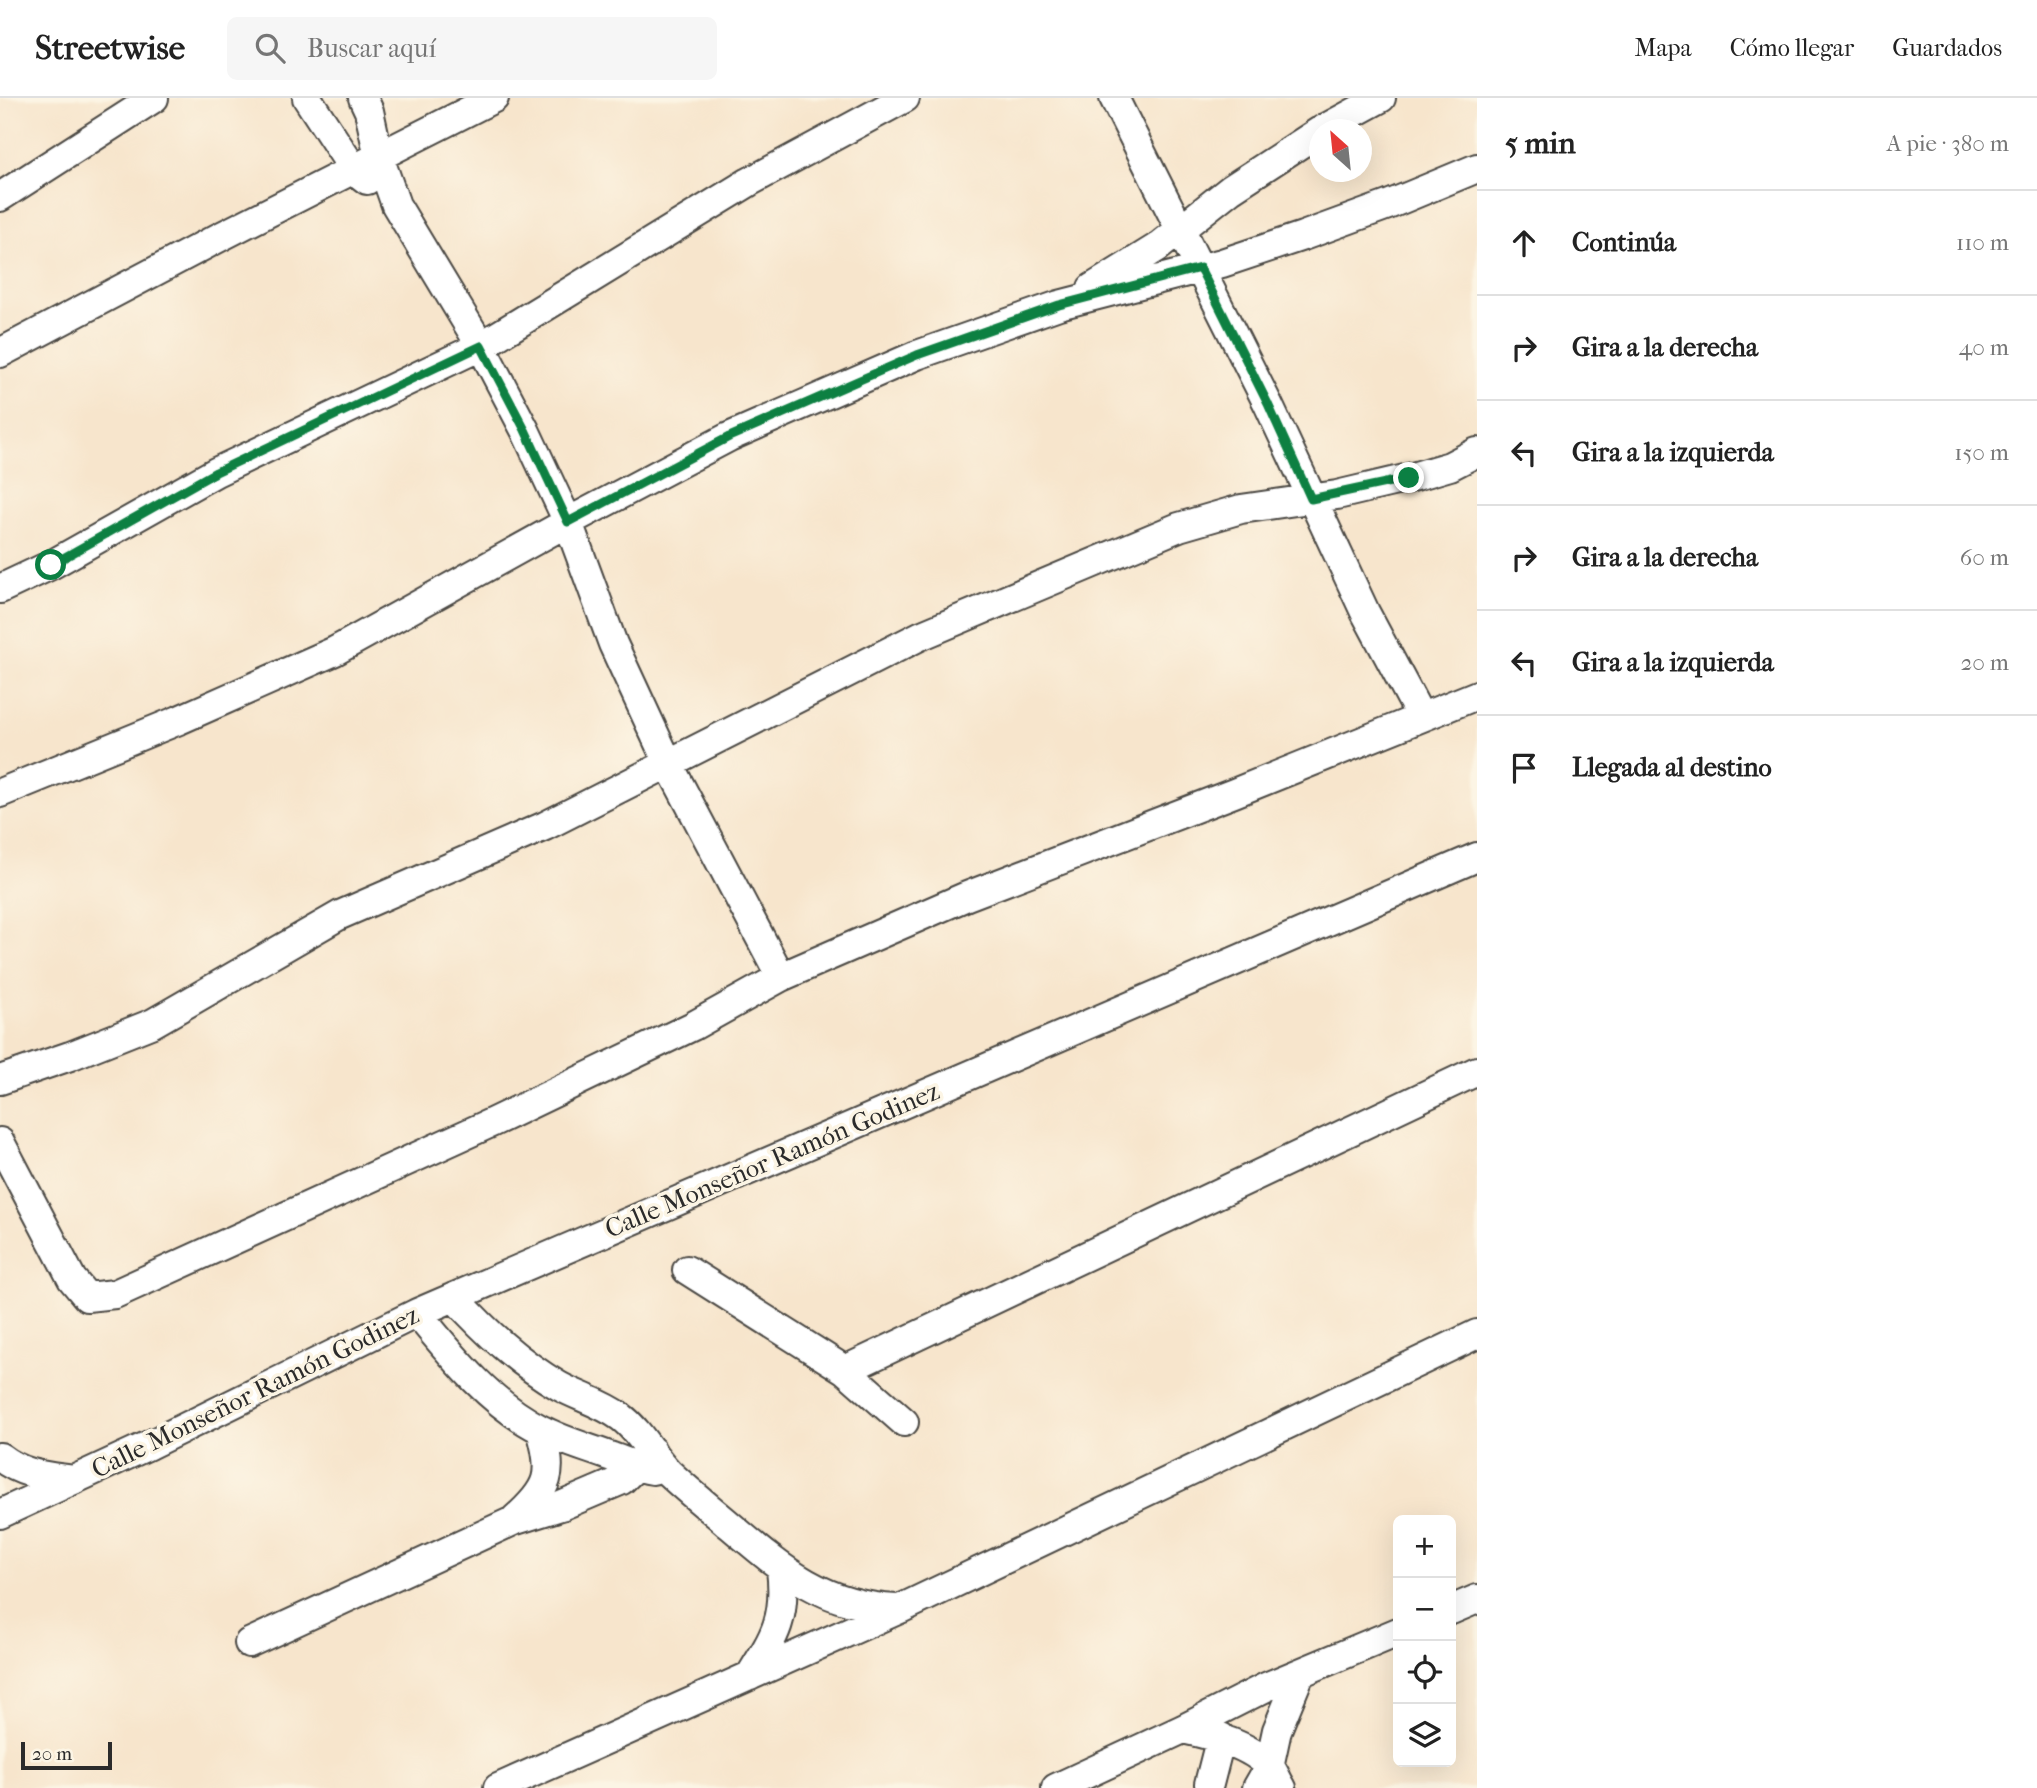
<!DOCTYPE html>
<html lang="es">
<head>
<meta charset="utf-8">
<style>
	body { margin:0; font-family:"IM FELL French Canon",serif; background:#f6f6f6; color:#222 }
	.controls { position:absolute; right:21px; bottom:21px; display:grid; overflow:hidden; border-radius:10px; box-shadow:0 7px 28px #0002 }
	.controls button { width:63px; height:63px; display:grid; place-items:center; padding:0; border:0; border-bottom:2px solid #e0e0e0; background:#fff; color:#222; font:35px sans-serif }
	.compass { position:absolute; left:1309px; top:21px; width:63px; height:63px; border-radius:50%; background:#fff; box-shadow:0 7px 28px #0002; rotate:333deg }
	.scale { position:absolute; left:21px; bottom:18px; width:91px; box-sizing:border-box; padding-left:7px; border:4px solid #2b2b2b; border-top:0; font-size:19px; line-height:24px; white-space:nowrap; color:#2b2b2b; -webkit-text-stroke:5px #fcf5e5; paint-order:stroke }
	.stop { position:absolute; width:21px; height:21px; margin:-16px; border:5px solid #0b8043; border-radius:50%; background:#fff }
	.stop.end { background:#0b8043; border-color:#fff; box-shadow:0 2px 7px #0008 }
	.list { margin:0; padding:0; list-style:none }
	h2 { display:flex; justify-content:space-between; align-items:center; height:91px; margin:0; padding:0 28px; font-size:30px }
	h2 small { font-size:23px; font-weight:400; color:#767676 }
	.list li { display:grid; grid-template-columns:46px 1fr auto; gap:21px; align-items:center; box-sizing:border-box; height:105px; padding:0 28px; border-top:2px solid #e0e0e0 }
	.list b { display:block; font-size:26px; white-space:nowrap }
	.list em { font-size:23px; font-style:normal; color:#767676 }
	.icon { flex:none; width:38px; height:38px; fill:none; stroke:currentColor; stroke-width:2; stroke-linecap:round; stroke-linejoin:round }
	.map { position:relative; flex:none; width:1477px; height:1690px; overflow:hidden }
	header { display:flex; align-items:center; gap:42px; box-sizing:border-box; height:98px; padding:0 35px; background:#fff; border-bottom:2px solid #e0e0e0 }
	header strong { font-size:33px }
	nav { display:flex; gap:38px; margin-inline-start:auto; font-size:24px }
	.search { width:490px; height:63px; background:#f6f6f6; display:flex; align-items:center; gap:18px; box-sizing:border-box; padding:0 24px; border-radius:10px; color:#767676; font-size:26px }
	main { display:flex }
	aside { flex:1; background:#fff }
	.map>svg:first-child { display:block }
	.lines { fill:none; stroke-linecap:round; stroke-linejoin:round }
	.street-casing { stroke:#4a4743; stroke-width:32 }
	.street { stroke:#fff; stroke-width:28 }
	.route { stroke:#0b8043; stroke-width:9 }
	.labels { text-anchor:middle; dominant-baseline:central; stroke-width:7; stroke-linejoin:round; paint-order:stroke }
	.street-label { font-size:26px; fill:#2b2b2b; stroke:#fcf5e5 }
</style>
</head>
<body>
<header>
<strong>Streetwise</strong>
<div class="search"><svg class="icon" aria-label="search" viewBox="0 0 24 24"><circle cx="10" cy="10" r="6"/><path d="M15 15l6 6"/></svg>Buscar aquí</div>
<nav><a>Mapa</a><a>Cómo llegar</a><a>Guardados</a></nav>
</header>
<main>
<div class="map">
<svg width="1477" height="1690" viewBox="0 0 1477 1690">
	<rect width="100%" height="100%" fill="#fcf5e5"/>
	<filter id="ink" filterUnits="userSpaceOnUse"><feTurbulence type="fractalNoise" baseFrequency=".0143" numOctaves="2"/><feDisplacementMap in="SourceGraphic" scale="14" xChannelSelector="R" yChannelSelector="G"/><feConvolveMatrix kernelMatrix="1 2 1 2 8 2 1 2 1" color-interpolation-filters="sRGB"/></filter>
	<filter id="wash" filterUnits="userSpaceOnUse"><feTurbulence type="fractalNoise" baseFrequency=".00686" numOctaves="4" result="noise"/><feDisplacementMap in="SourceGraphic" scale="28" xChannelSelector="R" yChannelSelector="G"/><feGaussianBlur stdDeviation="1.57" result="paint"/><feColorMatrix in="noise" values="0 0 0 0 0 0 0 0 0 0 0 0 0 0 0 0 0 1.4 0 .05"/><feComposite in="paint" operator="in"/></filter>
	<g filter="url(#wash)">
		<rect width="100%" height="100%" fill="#f7e5cc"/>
	</g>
	<g filter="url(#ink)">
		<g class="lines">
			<defs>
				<path id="street" d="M307,0L354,72L367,82
					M363,0L369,13L379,59L396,107L481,248L525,332L568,424L613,546L668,665L781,879
					M1114,0L1268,306L1365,514L1421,619
					M1322,32L1381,0
					M0,99L154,0
					M1092,190L1158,149L1231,91L1320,33
					M0,255L218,140L494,0
					M0,491L51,467L216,374L481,248L749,84L905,0
					M0,695L179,622L335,553L568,424L729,339L917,257L1059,207L1222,165L1303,138L1388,107L1477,70
					M0,982L70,958L153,925L340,817L545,728L920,538L1179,429L1241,411L1337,397L1409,380L1450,368L1477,354
					M0,1044L72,1181L87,1199L115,1196L493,1024L693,928L781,879L967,798L1234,695L1477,597
					M687,1172L845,1272L904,1324
					M454,1199C486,1234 518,1264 559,1288C579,1299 602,1305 621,1319C641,1334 652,1358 669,1375C687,1392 707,1408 726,1424C780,1470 822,1508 897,1511
					M417,1215C452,1258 491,1307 542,1332C565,1344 589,1350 612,1359C627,1364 638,1370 653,1372
					M845,1272L1477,973
					M0,1359C23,1377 46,1378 74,1382
					M0,1416L149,1347L417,1215L1477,759
					M515,1421C550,1390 554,1376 541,1332
					M1451,1512L1477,1501
					M249,1545L513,1423L561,1408L622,1382L652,1353
					M750,1578C775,1538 787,1520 781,1471
					M1183,1631C1211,1637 1252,1647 1271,1670C1275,1676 1278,1684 1282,1690
					M1209,1686L1221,1639
					M498,1690L900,1511L1477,1236
					M1056,1690L1183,1631L1266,1589L1398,1534
					M1257,1690L1269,1669L1277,1632L1300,1576"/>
			</defs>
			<!-- street casing -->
			<use href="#street" class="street-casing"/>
			<!-- street -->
			<use href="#street" class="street"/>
		</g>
	</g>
	<g class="lines" filter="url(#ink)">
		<!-- route -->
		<path class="route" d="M51,467L216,374L481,248L525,332L568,424L729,339L917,257L1059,207L1200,170L1268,306L1311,401L1409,380"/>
	</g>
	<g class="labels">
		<!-- street labels -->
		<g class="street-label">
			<text transform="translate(772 1062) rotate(-23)">Calle Monseñor Ramón Godinez</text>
			<text transform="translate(255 1294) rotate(-26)">Calle Monseñor Ramón Godinez</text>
		</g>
	</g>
</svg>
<div class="controls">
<button>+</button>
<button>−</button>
<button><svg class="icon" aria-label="locate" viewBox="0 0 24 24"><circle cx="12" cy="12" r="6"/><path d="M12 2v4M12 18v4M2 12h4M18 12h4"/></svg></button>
<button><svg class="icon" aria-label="layers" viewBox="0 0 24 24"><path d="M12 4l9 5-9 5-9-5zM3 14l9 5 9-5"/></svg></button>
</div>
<svg class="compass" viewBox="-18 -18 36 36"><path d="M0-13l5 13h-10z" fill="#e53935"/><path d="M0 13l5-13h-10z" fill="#767676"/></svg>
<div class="scale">20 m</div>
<div class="stop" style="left:51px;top:467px"></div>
<div class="stop end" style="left:1409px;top:380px"></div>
</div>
<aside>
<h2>5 min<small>A pie · 380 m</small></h2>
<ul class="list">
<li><svg class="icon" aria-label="ahead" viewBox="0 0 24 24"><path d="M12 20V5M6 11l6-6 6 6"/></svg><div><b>Continúa</b></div><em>110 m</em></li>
<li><svg class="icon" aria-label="right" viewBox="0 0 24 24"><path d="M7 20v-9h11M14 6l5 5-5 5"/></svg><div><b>Gira a la derecha</b></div><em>40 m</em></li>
<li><svg class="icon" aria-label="left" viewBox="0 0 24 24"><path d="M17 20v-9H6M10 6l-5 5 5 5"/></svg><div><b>Gira a la izquierda</b></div><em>150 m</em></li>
<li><svg class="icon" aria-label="right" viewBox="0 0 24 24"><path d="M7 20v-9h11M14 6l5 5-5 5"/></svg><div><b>Gira a la derecha</b></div><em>60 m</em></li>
<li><svg class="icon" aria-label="left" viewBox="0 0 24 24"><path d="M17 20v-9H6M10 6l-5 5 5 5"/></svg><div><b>Gira a la izquierda</b></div><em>20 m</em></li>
<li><svg class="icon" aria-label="arrive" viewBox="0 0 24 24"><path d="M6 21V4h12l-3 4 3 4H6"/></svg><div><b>Llegada al destino</b></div></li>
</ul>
</aside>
</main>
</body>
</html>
